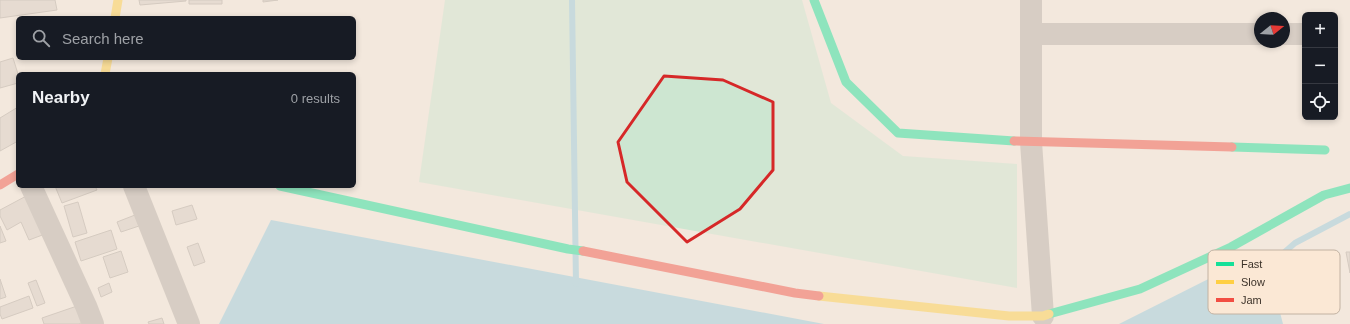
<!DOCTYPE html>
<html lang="en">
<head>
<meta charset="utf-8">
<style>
	body { margin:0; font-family:Helvetica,sans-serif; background:#242831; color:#f1f3f6 }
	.controls { position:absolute; right:12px; top:12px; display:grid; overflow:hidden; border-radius:6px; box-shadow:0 2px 6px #0003 }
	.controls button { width:36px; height:36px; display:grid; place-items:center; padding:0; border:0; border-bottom:1px solid #363941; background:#171b24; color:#f1f3f6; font:20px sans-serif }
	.compass { position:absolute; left:1254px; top:12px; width:36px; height:36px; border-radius:50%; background:#171b24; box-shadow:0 2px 6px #0003; rotate:72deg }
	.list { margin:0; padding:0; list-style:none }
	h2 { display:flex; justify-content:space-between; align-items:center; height:52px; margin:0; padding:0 16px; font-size:17px }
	h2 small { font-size:13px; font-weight:400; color:#9ea1a6 }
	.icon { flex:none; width:22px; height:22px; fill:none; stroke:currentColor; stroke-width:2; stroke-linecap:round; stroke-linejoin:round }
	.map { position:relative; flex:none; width:1350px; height:324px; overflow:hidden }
	.search { position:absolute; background:#171b24; box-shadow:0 2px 6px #0003; left:16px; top:16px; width:340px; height:44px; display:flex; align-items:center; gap:10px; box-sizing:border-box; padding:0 14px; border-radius:6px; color:#9ea1a6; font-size:15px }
	.panel { position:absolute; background:#171b24; box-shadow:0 2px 6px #0003; left:16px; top:72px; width:340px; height:116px; border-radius:6px }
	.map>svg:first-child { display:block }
	.green { fill:#cde6d1 }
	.water { fill:#94cbdd }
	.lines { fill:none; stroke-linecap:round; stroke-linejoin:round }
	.stream { stroke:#94cbdd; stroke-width:6 }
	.building { fill:#d7cdc4; stroke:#b2a89f }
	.street { stroke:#b7aea6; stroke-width:22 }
	.fast { stroke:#16e098; stroke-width:9 }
	.slow { stroke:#ffcf43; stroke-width:9 }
	.jam { stroke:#f24e42; stroke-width:9 }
	.marked { fill:none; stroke:#d62828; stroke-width:3; stroke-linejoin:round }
	.key { fill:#fbe8d5; stroke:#c2b2a2; stroke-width:1 }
	.key-label { font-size:11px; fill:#3d332a }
</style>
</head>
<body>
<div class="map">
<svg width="1350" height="324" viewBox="0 0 1350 324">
	<rect width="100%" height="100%" fill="#f3e8dd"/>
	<!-- green -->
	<path class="green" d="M445,0H802L831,103L903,156L1017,164V288L419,182Z"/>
	<!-- water -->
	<path class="water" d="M271,220L824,324H219Z
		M1264,251L1283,324H1119Z"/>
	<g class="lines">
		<!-- stream -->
		<path class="stream" d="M572,0L576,284
			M1263,271L1295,243L1350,214"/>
	</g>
	<!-- building -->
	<path class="building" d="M0,0H55L57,10L0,18Z
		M139,0H186V1L140,5Z
		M189,0H222V4H189Z
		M263,0H278L263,2Z
		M13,58L18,74V83L0,88V62Z
		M18,107V141L0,151V118Z
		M55,186H95L97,190L62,203Z
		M30,194L45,234L29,240L21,222L7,230L0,216V210Z
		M78,202L87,233L73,237L64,206Z
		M192,205L197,219L176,225L172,211Z
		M135,215L139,226L121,232L117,222Z
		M0,226L6,241L0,243Z
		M111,230L117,249L81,261L75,242Z
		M198,243L205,262L194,266L187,247Z
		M121,251L128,272L110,278L103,257Z
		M1346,252H1350V273Z
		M0,279L6,297L0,299Z
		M36,280L45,303L37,306L28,283Z
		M109,283L112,292L101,297L98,288Z
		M29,296L33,308L2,319L0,314V307Z
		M77,306L83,322L79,324H44L42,318Z
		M162,318L164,324H149L148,322Z"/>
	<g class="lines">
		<!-- street -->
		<path class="street" d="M1031,0V142L1043,316
			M1031,34H1260
			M1284,34H1305
			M31,186L86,306L93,324
			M134,186L189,324"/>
		<!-- fast -->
		<path class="fast" d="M814,0L846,82L898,133L1014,141
			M1232,147L1325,150
			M280,186L568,249L583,251
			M1049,314L1140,289L1231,247L1324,195L1350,188"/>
		<!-- slow -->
		<path class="slow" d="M115,18L118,0
			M105,74L108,58
			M819,296L1009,316H1043L1049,314"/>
		<!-- jam -->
		<path class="jam" d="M1014,141L1232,147
			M0,185L18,174
			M583,251L795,293L819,296"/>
	</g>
	<!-- marked area -->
	<path d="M0 0H1350V324H0ZM664,76L723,80L773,102V170L740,209L687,242L627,182L618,142Z" fill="#f3e8dd" fill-opacity=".55" fill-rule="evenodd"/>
	<path class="marked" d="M664,76L723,80L773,102V170L740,209L687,242L627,182L618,142Z"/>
	<!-- legend -->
	<rect x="1208" y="250" width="132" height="64" rx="6" class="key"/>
	<rect x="1216" y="262" width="18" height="4" fill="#16e098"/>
	<rect x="1216" y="280" width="18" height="4" fill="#ffcf43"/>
	<rect x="1216" y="298" width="18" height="4" fill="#f24e42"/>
	<g class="key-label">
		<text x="1241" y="268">Fast</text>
		<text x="1241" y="286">Slow</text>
		<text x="1241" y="304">Jam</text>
	</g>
</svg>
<div class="controls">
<button>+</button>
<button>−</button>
<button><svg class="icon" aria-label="locate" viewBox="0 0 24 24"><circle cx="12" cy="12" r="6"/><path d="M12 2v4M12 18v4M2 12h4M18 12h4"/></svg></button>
</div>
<svg class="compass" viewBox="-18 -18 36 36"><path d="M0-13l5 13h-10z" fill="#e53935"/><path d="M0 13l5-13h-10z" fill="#9ea1a6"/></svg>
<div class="search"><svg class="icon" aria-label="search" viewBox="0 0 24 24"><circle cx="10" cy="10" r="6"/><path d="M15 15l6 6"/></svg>Search here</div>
<section class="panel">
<h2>Nearby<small>0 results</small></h2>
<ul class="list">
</ul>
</section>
</div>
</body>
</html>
